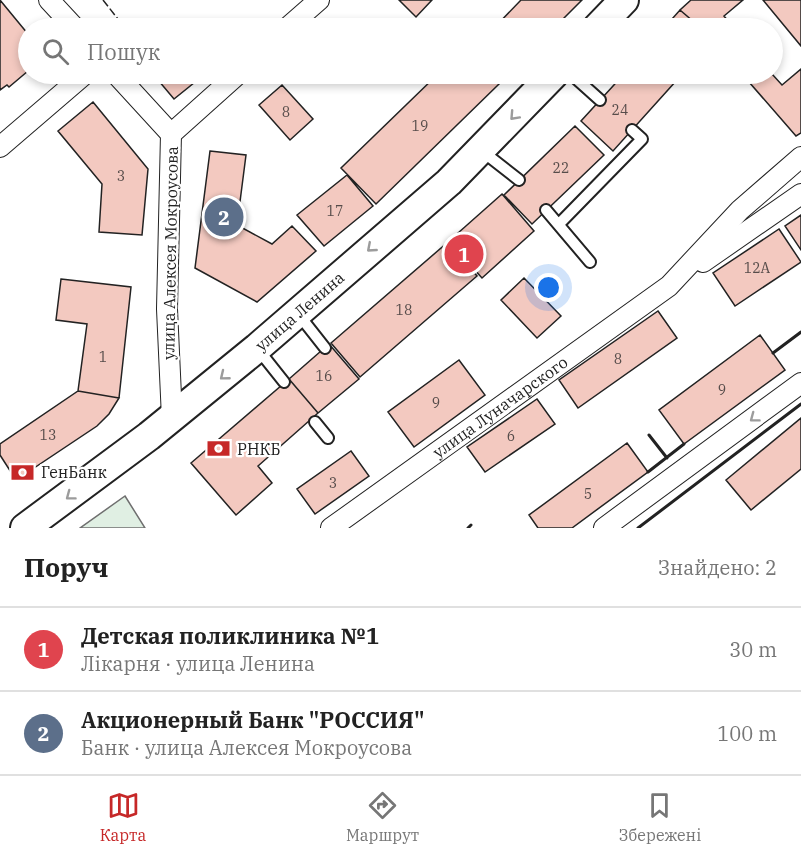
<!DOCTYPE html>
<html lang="uk">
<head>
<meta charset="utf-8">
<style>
	body { margin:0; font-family:"IBM Plex Serif",serif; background:#f6f6f6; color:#222 }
	.you { position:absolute; left:549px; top:288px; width:21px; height:21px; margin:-15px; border:4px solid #fff; border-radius:50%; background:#1a73e8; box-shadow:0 0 0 9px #1a73e833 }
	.badge { display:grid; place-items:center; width:39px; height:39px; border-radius:50%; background:#c62828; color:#fff; font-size:20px; font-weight:700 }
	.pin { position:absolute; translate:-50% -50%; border:3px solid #fff; box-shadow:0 2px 6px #0006 }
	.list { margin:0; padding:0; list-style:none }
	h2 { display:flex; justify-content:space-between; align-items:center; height:78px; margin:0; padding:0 24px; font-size:26px }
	h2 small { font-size:20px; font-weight:400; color:#767676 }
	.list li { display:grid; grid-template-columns:39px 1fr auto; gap:18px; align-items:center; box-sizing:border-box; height:84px; padding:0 24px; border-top:2px solid #e0e0e0 }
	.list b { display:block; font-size:22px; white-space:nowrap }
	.list p { margin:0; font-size:20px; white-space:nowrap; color:#767676 }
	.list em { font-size:20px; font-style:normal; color:#767676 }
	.icon { flex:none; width:33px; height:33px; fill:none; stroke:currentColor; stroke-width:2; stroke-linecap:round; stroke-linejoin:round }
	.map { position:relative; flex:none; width:801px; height:528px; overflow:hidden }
	.search { position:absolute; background:#fff; box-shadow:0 3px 9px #0003; left:18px; right:18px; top:18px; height:66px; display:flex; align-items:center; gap:15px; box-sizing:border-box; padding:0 21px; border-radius:33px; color:#767676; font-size:22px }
	.sheet { height:246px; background:#fff }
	nav { display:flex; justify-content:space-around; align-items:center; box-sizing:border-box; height:84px; border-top:2px solid #e0e0e0; background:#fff; font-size:16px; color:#767676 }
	nav a { display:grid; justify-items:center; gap:3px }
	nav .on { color:#c62828 }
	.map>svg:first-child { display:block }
	.green { fill:#e0efe3; stroke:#6f6f6f; stroke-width:1.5 }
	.building { fill:#f3c9c0; stroke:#222; stroke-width:1.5 }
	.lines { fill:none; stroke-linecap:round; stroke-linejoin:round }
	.lane-casing { stroke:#222; stroke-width:14 }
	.street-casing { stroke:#222; stroke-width:22 }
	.secondary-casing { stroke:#222; stroke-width:32 }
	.lane { stroke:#fff; stroke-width:10 }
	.street { stroke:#fff; stroke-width:20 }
	.secondary { stroke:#fff; stroke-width:28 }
	.fence { stroke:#222; stroke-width:1.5; stroke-dasharray:8 3; stroke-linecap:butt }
	.wall { stroke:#222; stroke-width:3 }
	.oneway { stroke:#9c9c9c }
	.labels { text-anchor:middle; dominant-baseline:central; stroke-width:4.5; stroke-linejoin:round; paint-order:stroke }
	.number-label { font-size:14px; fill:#564c4a }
	.street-label { font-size:16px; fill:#222; stroke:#fff }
	.poi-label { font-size:16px; fill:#222; stroke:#fff; text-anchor:start }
</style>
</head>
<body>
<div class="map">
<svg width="801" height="528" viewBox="0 0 801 528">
	<rect width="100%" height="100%" fill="#fff"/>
	<!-- green -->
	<path class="green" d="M125,496L145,528H80Z"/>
	<!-- building -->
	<path class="building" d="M0,0L28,34V71L9,87L7,85L0,90Z
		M399,0H432L416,17Z
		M521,0H582L554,28H494Z
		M691,0H743L724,16L734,28H701L680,10Z
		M763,0H801V46Z
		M680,10L701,28H664Z
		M801,69V133L796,136L742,74H772L782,85Z
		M153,74H205L174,99Z
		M438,74H489L499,84L376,204L341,168Z
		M624,74H668L676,81L613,151L581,121Z
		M282,85L313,119L290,140L259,105Z
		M93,102L148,169L142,235L99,232L102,184L58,131Z
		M575,126L604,155L532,224L504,195Z
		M210,151L246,155L237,225L272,244L292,226L316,251L257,302L195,268Z
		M347,175L373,206L324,246L297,215Z
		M502,194L534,231L482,278L449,241Z
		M801,215V250L785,226Z
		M779,229L801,262L735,306L713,273Z
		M448,242L477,276L360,377L331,343Z
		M524,278L561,316L537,338L501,300Z
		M61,279L131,287L119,398L78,391L87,324L56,320Z
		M658,311L677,338L578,408L559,380Z
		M760,335L785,370L684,444L659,410Z
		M329,344L359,379L318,413L289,379Z
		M459,360L485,395L414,447L388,412Z
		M289,379L318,413L258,466L272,483L236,515L191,463Z
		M78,391L119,398L109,414L97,426L16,480L0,455V444Z
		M537,399L555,424L485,472L467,447Z
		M801,418V469L751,510L726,480Z
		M627,443L648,472L572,528H538L529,515Z
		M351,451L369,476L315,514L297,489Z"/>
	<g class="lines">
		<defs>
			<path id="lane" d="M571,74L600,100
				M482,151L519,180
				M546,210L590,262
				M559,224L642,139L632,130
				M299,315L325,348
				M257,348L284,382
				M315,422L328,438"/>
			<g id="street">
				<path d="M49,0L75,28"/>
				<path d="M287,28L319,0"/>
				<path d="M116,74L171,134L167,309L172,418"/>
				<path d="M171,134L238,74"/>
				<path d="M0,147L85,74"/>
				<path d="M703,262L801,194"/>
				<path id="s1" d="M331,528L669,286L740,210L801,157"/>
				<path d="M604,528L801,383"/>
			</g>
			<g id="secondary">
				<path d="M597,28L624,0"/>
				<path id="s2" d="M25,528L149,436L257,348L449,182L554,74"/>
			</g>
		</defs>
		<!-- lane casing -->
		<use href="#lane" class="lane-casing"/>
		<!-- street casing -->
		<use href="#street" class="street-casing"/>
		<!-- secondary casing -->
		<use href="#secondary" class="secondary-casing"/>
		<!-- lane -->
		<use href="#lane" class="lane"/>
		<!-- street -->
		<use href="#street" class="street"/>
		<!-- secondary -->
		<use href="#secondary" class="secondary"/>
		<!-- fence -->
		<path class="fence" d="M103,0L125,28"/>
		<!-- wall -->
		<path class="wall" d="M773,353L801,332
			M649,435L667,458
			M648,472L684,444
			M468,528L471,525
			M638,528L801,404"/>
	</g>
	<!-- one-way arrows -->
	<defs><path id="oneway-chevron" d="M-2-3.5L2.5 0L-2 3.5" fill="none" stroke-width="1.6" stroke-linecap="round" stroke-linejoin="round" transform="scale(1.5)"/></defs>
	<g class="oneway">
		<use href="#oneway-chevron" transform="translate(514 116) rotate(133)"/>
		<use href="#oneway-chevron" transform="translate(371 248) rotate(139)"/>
		<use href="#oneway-chevron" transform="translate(224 376) rotate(141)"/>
		<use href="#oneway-chevron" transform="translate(754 418) rotate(143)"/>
		<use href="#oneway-chevron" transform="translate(70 496) rotate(143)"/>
	</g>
	<!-- icons -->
	<defs>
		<symbol id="bank-bare" viewBox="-9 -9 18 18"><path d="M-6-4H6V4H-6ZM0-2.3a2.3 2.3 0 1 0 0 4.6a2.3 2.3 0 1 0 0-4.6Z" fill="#c62828" stroke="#fff" stroke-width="2.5" paint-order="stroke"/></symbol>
	</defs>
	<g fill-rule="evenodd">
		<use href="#bank-bare" x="202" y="432" width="33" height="33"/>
		<use href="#bank-bare" x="6" y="456" width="33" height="33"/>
	</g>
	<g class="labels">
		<!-- number labels -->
		<g class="number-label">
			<text x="620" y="110">24</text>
			<text x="286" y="112">8</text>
			<text x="420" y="126">19</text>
			<text x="561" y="168">22</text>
			<text x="121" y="176">3</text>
			<text x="335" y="211">17</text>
			<text x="757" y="268">12А</text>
			<text x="404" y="310">18</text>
			<text x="103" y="357">1</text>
			<text x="618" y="359">8</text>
			<text x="324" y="376">16</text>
			<text x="722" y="390">9</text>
			<text x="436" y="403">9</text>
			<text x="48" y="435">13</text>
			<text x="511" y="436">6</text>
			<text x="333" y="483">3</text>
			<text x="588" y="494">5</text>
		</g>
		<!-- street labels -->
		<g class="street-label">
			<text transform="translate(170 253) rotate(-89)">улица Алексея Мокроусова</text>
			<text stroke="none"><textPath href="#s2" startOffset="350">улица Ленина</textPath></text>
			<text stroke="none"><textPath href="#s1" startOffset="208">улица Луначарского</textPath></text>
		</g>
		<!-- poi labels -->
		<g class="poi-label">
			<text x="237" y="449">РНКБ</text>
			<text x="41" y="472">ГенБанк</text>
		</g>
	</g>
</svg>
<div class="you"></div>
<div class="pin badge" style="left:464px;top:254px;background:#e0444e">1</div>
<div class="pin badge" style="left:224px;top:217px;background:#5c6f8a">2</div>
<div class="search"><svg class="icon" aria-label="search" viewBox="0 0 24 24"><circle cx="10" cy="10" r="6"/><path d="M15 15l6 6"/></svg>Пошук</div>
</div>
<section class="sheet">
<h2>Поруч<small>Знайдено: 2</small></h2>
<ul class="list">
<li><span class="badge" style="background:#e0444e">1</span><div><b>Детская поликлиника №1</b><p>Лікарня · улица Ленина</p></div><em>30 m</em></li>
<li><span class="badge" style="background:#5c6f8a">2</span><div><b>Акционерный Банк &quot;РОССИЯ&quot;</b><p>Банк · улица Алексея Мокроусова</p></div><em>100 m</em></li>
</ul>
</section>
<nav>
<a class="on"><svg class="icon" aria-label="map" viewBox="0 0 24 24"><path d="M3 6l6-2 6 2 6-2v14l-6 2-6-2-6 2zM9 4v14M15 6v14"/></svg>Карта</a>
<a><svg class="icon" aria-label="directions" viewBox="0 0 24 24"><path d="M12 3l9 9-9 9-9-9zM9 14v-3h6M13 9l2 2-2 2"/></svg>Маршрут</a>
<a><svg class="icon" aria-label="saved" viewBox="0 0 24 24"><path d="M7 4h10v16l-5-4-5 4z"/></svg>Збережені</a>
</nav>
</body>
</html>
